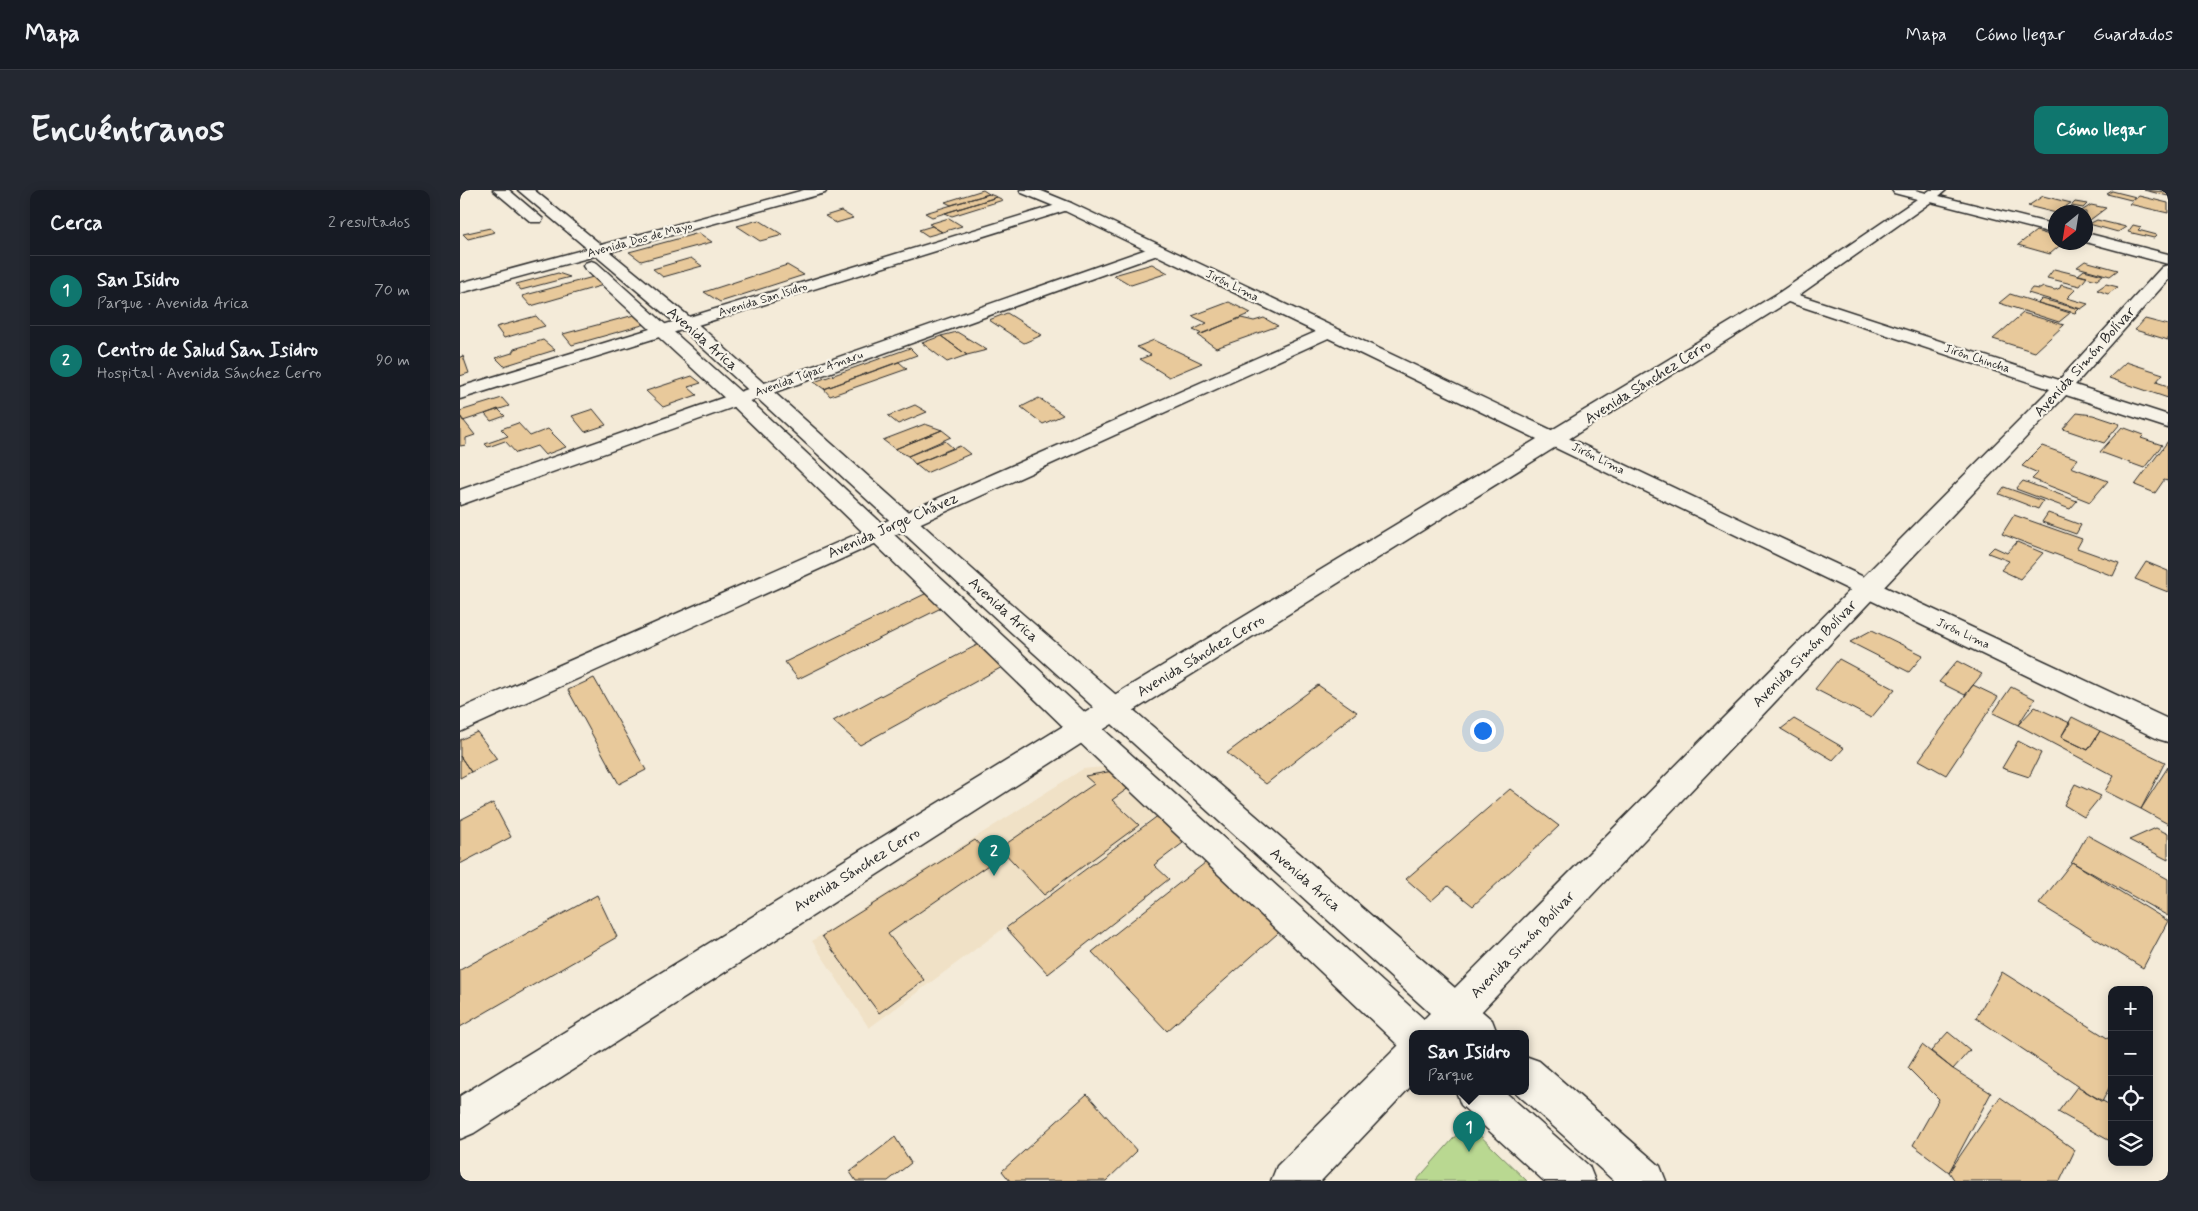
<!DOCTYPE html>
<html lang="es">
<head>
<meta charset="utf-8">
<style>
	body { margin:0; font-family:Mynerve,sans-serif; background:#242831; color:#f1f3f6 }
	.controls { position:absolute; right:15px; bottom:15px; display:grid; overflow:hidden; border-radius:10px; box-shadow:0 2px 12px #0003 }
	.controls button { width:45px; height:45px; display:grid; place-items:center; padding:0; border:0; border-bottom:1px solid #363941; background:#171b24; color:#f1f3f6; font:25px sans-serif }
	.compass { position:absolute; left:1588px; top:15px; width:45px; height:45px; border-radius:50%; background:#171b24; box-shadow:0 2px 12px #0003; rotate:210deg }
	.you { position:absolute; left:1022px; top:540px; width:18px; height:18px; margin:-12px; border:4px solid #fff; border-radius:50%; background:#1a73e8; box-shadow:0 0 0 8px #1a73e833 }
	.badge { display:grid; place-items:center; width:32px; height:32px; border-radius:50%; background:#0f766e; color:#fff; font-size:16px; font-weight:700 }
	.pin { position:absolute; translate:-50% -41px; filter:drop-shadow(0 1px 2px #0008) }
	.pin::after { content:''; position:absolute; top:26px; width:18px; height:15px; background:inherit; clip-path:polygon(0 0,100% 0,50% 100%) }
	.popup { position:absolute; left:949px; top:840px; width:120px; height:65px; box-sizing:border-box; display:grid; place-content:center; border-radius:10px; background:#171b24; filter:drop-shadow(0 1px 4px #0005); font-size:16px; white-space:nowrap; color:#9ea1a6 }
	.popup b { font-size:19px; color:#f1f3f6 }
	.popup::after { content:''; position:absolute; left:50%; top:100%; margin-left:-10px; border:10px solid transparent; border-top-color:#171b24 }
	.list { margin:0; padding:0; list-style:none }
	h2 { display:flex; justify-content:space-between; align-items:center; height:65px; margin:0; padding:0 20px; font-size:21px }
	h2 small { font-size:16px; font-weight:400; color:#9ea1a6 }
	.list li { display:grid; grid-template-columns:32px 1fr auto; gap:15px; align-items:center; box-sizing:border-box; height:70px; padding:0 20px; border-top:1px solid #363941 }
	.list b { display:block; font-size:19px; white-space:nowrap }
	.list p { margin:0; font-size:16px; white-space:nowrap; color:#9ea1a6 }
	.list em { font-size:16px; font-style:normal; color:#9ea1a6 }
	.icon { flex:none; width:28px; height:28px; fill:none; stroke:currentColor; stroke-width:2; stroke-linecap:round; stroke-linejoin:round }
	.map { position:relative; flex:none; width:1708px; height:991px; overflow:hidden; border-radius:10px }
	header { display:flex; align-items:center; gap:30px; box-sizing:border-box; height:70px; padding:0 25px; background:#171b24; border-bottom:1px solid #363941 }
	header strong { font-size:24px }
	nav { display:flex; gap:28px; margin-inline-start:auto; font-size:18px }
	.intro { display:flex; align-items:center; justify-content:space-between; box-sizing:border-box; height:120px; padding:0 30px }
	h1 { margin:0; font-size:35px }
	.button { padding:12px 22px; border-radius:10px; background:#0f766e; color:#fff; font-size:18px; font-weight:700 }
	main { display:flex; gap:30px; padding:0 30px }
	aside { flex:1; background:#171b24; border-radius:10px; box-shadow:0 2px 12px #0003 }
	.map>svg:first-child { display:block }
	.built { fill:#f0e1c6 }
	.green { fill:#b9d891; stroke:#72825e }
	.building { fill:#e8c99b; stroke:#2b2b2b }
	.lines { fill:none; stroke-linecap:round; stroke-linejoin:round }
	.minor-casing { stroke:#2b2b2b; stroke-width:3 }
	.tertiary-casing { stroke:#2b2b2b; stroke-width:3 }
	.minor { fill:#f7f3e8; fill-rule:evenodd }
	.tertiary { fill:#f7f3e8; fill-rule:evenodd }
	.labels { text-anchor:middle; dominant-baseline:central; stroke-width:4.5; stroke-linejoin:round; paint-order:stroke }
	.far-street-label { font-size:12px; fill:#2b2b2b; stroke:#f7f3e8 }
	.street-label { font-size:15px; fill:#2b2b2b; stroke:#f7f3e8 }
</style>
</head>
<body>
<header>
<strong>Mapa</strong>
<nav><a>Mapa</a><a>Cómo llegar</a><a>Guardados</a></nav>
</header>
<div class="intro"><h1>Encuéntranos</h1><a class="button">Cómo llegar</a></div>
<main>
<aside>
<h2>Cerca<small>2 resultados</small></h2>
<ul class="list">
<li><span class="badge">1</span><div><b>San Isidro</b><p>Parque · Avenida Arica</p></div><em>70 m</em></li>
<li><span class="badge">2</span><div><b>Centro de Salud San Isidro</b><p>Hospital · Avenida Sánchez Cerro</p></div><em>90 m</em></li>
</ul>
</aside>
<div class="map">
<svg width="1708" height="991" viewBox="0 0 1708 991">
	<rect width="100%" height="100%" fill="#f4ebd9"/>
	<filter id="ink" filterUnits="userSpaceOnUse"><feTurbulence type="fractalNoise" baseFrequency=".02" numOctaves="2"/><feDisplacementMap in="SourceGraphic" scale="10" xChannelSelector="R" yChannelSelector="G"/><feConvolveMatrix kernelMatrix="1 2 1 2 8 2 1 2 1" color-interpolation-filters="sRGB"/></filter>
	<g filter="url(#ink)">
		<!-- built -->
		<path class="built" d="M654,576L702,621L409,838L352,751L623,579Z"/>
		<!-- green -->
		<path class="green" d="M1007,933L1067,991H956Z"/>
		<!-- building -->
		<path class="building" d="M523,0L529,4L491,15L485,12Z
			M1684,0L1708,2V6Z
			M1652,1L1676,7L1671,10L1647,4Z
			M529,4L537,7L472,27L465,23Z
			M1583,6L1611,13L1596,23L1568,16Z
			M1679,6L1708,13V23L1669,14Z
			M537,7L543,10L492,26L485,23Z
			M1615,12L1627,14L1623,18L1611,16Z
			M1631,15L1646,18L1626,33V22H1620Z
			M381,21L393,28L376,33L365,26Z
			M489,28L502,36L482,42L469,34Z
			M299,30L323,45L300,51L277,36Z
			M1637,30L1666,37L1658,42L1629,34Z
			M1673,35L1681,37L1678,40L1697,45L1694,48L1668,42Z
			M472,36L482,42L468,46L459,40Z
			M30,38L35,42L8,49L3,44Z
			M1576,41L1596,47V52H1604L1590,64L1558,55Z
			M239,43L252,52L181,71L169,62Z
			M231,68L242,76L203,87L193,79Z
			M1625,71L1658,80L1650,86L1617,77Z
			M692,74L708,83L671,95L654,85Z
			M327,75L344,85L260,112L244,102Z
			M1594,79L1627,87L1620,96L1587,88Z
			M1624,80L1643,85L1637,90L1618,85Z
			M98,83L110,87L61,100L56,94Z
			M137,86L147,94L71,116L62,106Z
			M1646,94L1658,97L1648,104L1637,100Z
			M1601,95L1616,99L1607,108L1628,114L1621,119L1568,103L1572,98L1580,99L1583,97L1595,100L1600,98Z
			M1550,104L1610,123L1599,132L1539,113Z
			M1582,109L1619,119L1615,123L1578,113Z
			M769,112L791,123L742,144L733,140L747,133L732,126Z
			M547,123L582,145L564,153L529,130Z
			M1563,123L1604,135L1575,162L1533,149Z
			M178,124L186,134L112,155L103,144Z
			M76,126L85,136L44,148L36,137Z
			M781,128L794,131L804,128L818,136L756,158L738,145Z
			M1685,129L1708,135V150L1675,140Z
			M497,142L527,160L507,165L481,146Z
			M481,146L507,165L487,172L462,153Z
			M83,150L95,160L44,176L36,168L52,163L54,159Z
			M694,150L742,173L709,187L680,169L691,165L677,157Z
			M450,158L457,165L364,199L354,192Z
			M3,166L9,183L0,186V167Z
			M439,172L447,179L370,206L364,199Z
			M1666,172L1703,184L1696,192L1708,196V208L1649,188Z
			M232,186L241,193L228,197L237,205L203,217L186,201Z
			M42,208L49,216L3,231L0,226V221Z
			M579,208L603,225L583,234L561,217Z
			M455,215L467,222L438,234L428,226Z
			M38,219L45,226L31,231L25,224Z
			M133,219L146,235L125,242L112,226Z
			M1617,223L1633,225L1660,234L1644,253L1603,239Z
			M0,226L15,245L6,248V255L0,256Z
			M58,233L70,246L88,239L106,257L85,265L77,256L56,263L45,251L28,257L25,254L48,246L41,239Z
			M465,234L482,240L435,259L423,250Z
			M1662,237L1684,245L1681,248L1702,255L1684,278L1640,262Z
			M482,240L491,247L448,266L435,259Z
			M485,251L493,258L455,274L448,266Z
			M1708,251V291L1704,290L1695,303L1675,295Z
			M500,256L510,264L466,283L455,274Z
			M1582,256L1618,269L1611,277L1648,291L1630,312L1572,289L1578,283L1562,276Z
			M1563,291L1617,311L1610,319L1556,299Z
			M1544,297L1583,311L1578,319L1539,304Z
			M1588,323L1621,335L1616,344L1582,332Z
			M1554,325L1622,349L1617,358L1659,373L1653,386L1542,344Z
			M1557,352L1583,363L1560,389L1541,380L1549,371L1528,363L1534,357L1547,363Z
			M1686,372L1708,381V402L1675,389Z
			M469,402L483,417L338,489L325,472Z
			M1412,440L1463,465L1449,482L1390,452Z
			M519,454L544,476L400,555L373,531Z
			M1379,469L1435,499L1411,528L1355,499Z
			M1497,471L1522,484L1505,505L1479,492Z
			M134,488L186,580L159,594L108,500Z
			M858,495L897,522L806,594L767,563Z
			M1513,495L1538,507L1486,585L1459,570Z
			M1551,497L1575,509L1558,535L1533,523Z
			M1575,517L1610,533L1601,547L1628,560L1640,541L1705,572L1681,619L1645,601L1654,586L1558,535Z
			M1612,527L1640,541L1628,560L1601,547Z
			M1334,529L1384,558L1373,570L1321,539Z
			M17,542L37,569L11,582L0,566V550Z
			M1558,551L1581,563L1569,587L1542,578Z
			M0,566L11,582L0,588Z
			M1708,577V634L1681,619Z
			M653,581L670,597L652,610L679,635L584,705L540,658L634,594L625,586Z
			M1615,594L1641,606L1624,627L1604,615Z
			M1050,599L1099,636L1013,716L988,696L971,711L946,689Z
			M33,613L51,647L0,674V630Z
			M699,625L727,650L694,675L709,689L588,784L546,738Z
			M1696,638L1708,644V670L1669,650Z
			M1627,645L1708,689V726L1612,672Z
			M515,650L534,671L428,744L464,790L419,823L362,746Z
			M750,669L825,737L707,841L632,762Z
			M1612,672L1708,731L1683,778L1579,714Z
			M137,705L157,747L0,837V780Z
			M1542,782L1652,851V892L1642,912L1516,828Z
			M1488,842L1510,860L1493,879L1471,861Z
			M1462,855L1493,879L1531,903L1489,982L1453,955L1479,909L1448,878Z
			M1617,897L1652,916L1650,951L1598,922Z
			M627,904L677,961L646,991H550L542,981Z
			M1540,907L1615,960L1600,991H1495L1489,982Z
			M435,947L451,973L428,991H396L390,982Z"/>
		<g class="lines">
			<defs>
				<path id="minor" d="M344,0H367L365,3L0,103V93Z
					M1432,0H1455L1466,3L1470,0H1486L1479,6L1596,35V44L1471,12L1339,105L1599,190L1702,77L1708,75V90L1615,195L1708,225V238L1606,205L1001,843H957L963,830L1590,199L1328,112L633,546L14,943L0,949V906L613,530L1320,102L1457,9L1434,3Z
					M606,12L611,13L613,16L611,19L0,209V197Z
					M1626,43L1708,64V74L1626,52Z
					M698,55L703,57L706,60L703,63L0,315V300Z
					M867,137L873,138L876,142L873,146L0,542V519Z
					M953,848V894L861,991H811L817,976L940,854Z"/>
				<path id="tertiary" d="M33,0H49L83,29L81,32H71Z
					M58,0H74L232,129L559,421L1032,830L1037,843H992L541,433L220,137Z
					M560,0H579L611,13L1303,340L1708,529V552L1698,549L601,19L562,3Z
					M131,71L137,73L284,205L633,530L966,831L971,843H953V862L940,857L613,546L270,213L125,79L123,76L125,73Z
					M1065,866L1079,871L1200,976L1206,991H1154L1054,901H1065Z
					M996,901H1044L1129,976L1135,991H1084L1001,915Z"/>
			</defs>
			<!-- minor casing -->
			<use href="#minor" class="minor-casing"/>
			<!-- tertiary casing -->
			<use href="#tertiary" class="tertiary-casing"/>
			<!-- minor -->
			<use href="#minor" class="minor"/>
			<!-- tertiary -->
			<use href="#tertiary" class="tertiary"/>
		</g>
	</g>
	<g class="labels">
		<!-- far-street labels -->
		<g class="far-street-label">
			<text transform="translate(180 50) rotate(-15)">Avenida Dos de Mayo</text>
			<text transform="translate(772 96) rotate(26)">Jirón Lima</text>
			<text transform="translate(303 110) rotate(-17)">Avenida San Isidro</text>
			<text transform="translate(1517 169) rotate(18)">Jirón Chincha</text>
			<text transform="translate(349 184) rotate(-20)">Avenida Túpac Amaru</text>
			<text transform="translate(1138 269) rotate(26)">Jirón Lima</text>
			<text transform="translate(1503 444) rotate(25)">Jirón Lima</text>
		</g>
		<!-- street labels -->
		<g class="street-label">
			<text transform="translate(242 149) rotate(41)">Avenida Arica</text>
			<text transform="translate(1625 172) rotate(-48)">Avenida Simón Bolívar</text>
			<text transform="translate(1188 192) rotate(-32)">Avenida Sánchez Cerro</text>
			<text transform="translate(433 336) rotate(-24)">Avenida Jorge Chávez</text>
			<text transform="translate(543 420) rotate(42)">Avenida Arica</text>
			<text transform="translate(1345 464) rotate(-46)">Avenida Simón Bolívar</text>
			<text transform="translate(741 466) rotate(-31)">Avenida Sánchez Cerro</text>
			<text transform="translate(397 680) rotate(-32)">Avenida Sánchez Cerro</text>
			<text transform="translate(845 690) rotate(41)">Avenida Arica</text>
			<text transform="translate(1063 755) rotate(-46)">Avenida Simón Bolívar</text>
		</g>
	</g>
</svg>
<div class="controls">
<button>+</button>
<button>−</button>
<button><svg class="icon" aria-label="locate" viewBox="0 0 24 24"><circle cx="12" cy="12" r="6"/><path d="M12 2v4M12 18v4M2 12h4M18 12h4"/></svg></button>
<button><svg class="icon" aria-label="layers" viewBox="0 0 24 24"><path d="M12 4l9 5-9 5-9-5zM3 14l9 5 9-5"/></svg></button>
</div>
<svg class="compass" viewBox="-18 -18 36 36"><path d="M0-13l5 13h-10z" fill="#e53935"/><path d="M0 13l5-13h-10z" fill="#9ea1a6"/></svg>
<div class="you"></div>
<div class="pin badge" style="left:1009px;top:962px">1</div>
<div class="popup"><b>San Isidro</b>Parque</div>
<div class="pin badge" style="left:534px;top:686px">2</div>
</div>
</main>
</body>
</html>
